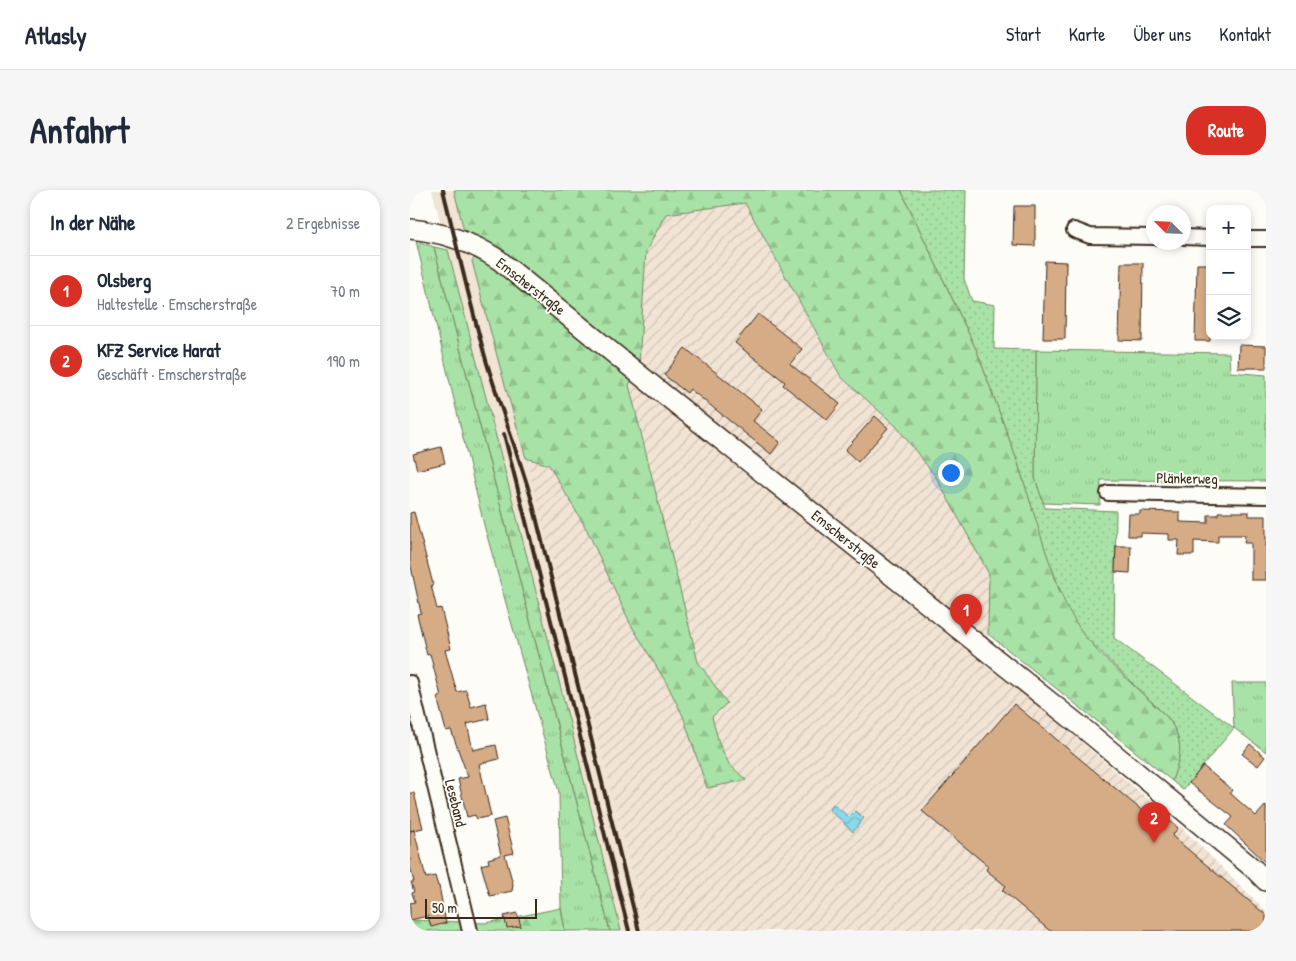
<!DOCTYPE html>
<html lang="de">
<head>
<meta charset="utf-8">
<style>
	body { margin:0; font-family:"Patrick Hand",sans-serif; background:#f6f6f7; color:#1f2937 }
	.controls { position:absolute; right:15px; top:15px; display:grid; overflow:hidden; border-radius:10px; box-shadow:0 2px 8px #0003 }
	.controls button { width:45px; height:45px; display:grid; place-items:center; padding:0; border:0; border-bottom:1px solid #e0e1e3; background:#fff; color:#1f2937; font:25px sans-serif }
	.compass { position:absolute; left:736px; top:15px; width:45px; height:45px; border-radius:50%; background:#fff; box-shadow:0 2px 8px #0003; rotate:294deg }
	.scale { position:absolute; left:15px; bottom:12px; width:112px; box-sizing:border-box; padding-left:5px; border:2px solid #3b2a1e; border-top:0; font-size:14px; line-height:18px; white-space:nowrap; color:#3b2a1e; -webkit-text-stroke:4px #fdfcf7; paint-order:stroke }
	.you { position:absolute; left:540px; top:282px; width:18px; height:18px; margin:-12px; border:4px solid #fff; border-radius:50%; background:#1a73e8; box-shadow:0 0 0 8px #1a73e833 }
	.badge { display:grid; place-items:center; width:32px; height:32px; border-radius:50%; background:#d93025; color:#fff; font-size:16px; font-weight:700 }
	.pin { position:absolute; translate:-50% -41px; filter:drop-shadow(0 1px 2px #0008) }
	.pin::after { content:''; position:absolute; top:26px; width:18px; height:15px; background:inherit; clip-path:polygon(0 0,100% 0,50% 100%) }
	.list { margin:0; padding:0; list-style:none }
	h2 { display:flex; justify-content:space-between; align-items:center; height:65px; margin:0; padding:0 20px; font-size:21px }
	h2 small { font-size:16px; font-weight:400; color:#747a83 }
	.list li { display:grid; grid-template-columns:32px 1fr auto; gap:15px; align-items:center; box-sizing:border-box; height:70px; padding:0 20px; border-top:1px solid #e0e1e3 }
	.list b { display:block; font-size:19px; white-space:nowrap }
	.list p { margin:0; font-size:16px; white-space:nowrap; color:#747a83 }
	.list em { font-size:16px; font-style:normal; color:#747a83 }
	.icon { flex:none; width:28px; height:28px; fill:none; stroke:currentColor; stroke-width:2; stroke-linecap:round; stroke-linejoin:round }
	.map { position:relative; flex:none; width:856px; height:741px; overflow:hidden; border-radius:20px }
	header { display:flex; align-items:center; gap:30px; box-sizing:border-box; height:70px; padding:0 25px; background:#fff; border-bottom:1px solid #e0e1e3 }
	header strong { font-size:24px }
	nav { display:flex; gap:28px; margin-inline-start:auto; font-size:18px }
	.intro { display:flex; align-items:center; justify-content:space-between; box-sizing:border-box; height:120px; padding:0 30px }
	h1 { margin:0; font-size:35px }
	.button { padding:12px 22px; border-radius:20px; background:#d93025; color:#fff; font-size:18px; font-weight:700 }
	main { display:flex; gap:30px; padding:0 30px }
	aside { flex:1; background:#fff; border-radius:20px; box-shadow:0 2px 8px #0003 }
	.map>svg:first-child { display:block }
	.built { fill:#f1e4d5 }
	.industrial { fill:url(#industrial-furrows) }
	.grass { fill:url(#grass-tufts); stroke:#728662 }
	.forest { fill:url(#forest-firs); stroke:#728662 }
	.park { fill:url(#park-dots); stroke:#728662 }
	.water { fill:url(#water-waves); stroke:#6a9297 }
	.building { fill:#d6ac87; stroke:#3b2a1e }
	.lines { fill:none; stroke-linecap:round; stroke-linejoin:round }
	.street-casing { stroke:#3b2a1e; stroke-width:18 }
	.secondary-casing { stroke:#3b2a1e; stroke-width:22 }
	.street { stroke:#fdfcf7; stroke-width:14 }
	.secondary { stroke:#fdfcf7; stroke-width:19 }
	.rail { stroke:#3b2a1e; stroke-width:4 }
	.labels { text-anchor:middle; dominant-baseline:central; stroke-width:4; stroke-linejoin:round; paint-order:stroke }
	.street-label { font-size:15px; fill:#3b2a1e; stroke:#fdfcf7 }
</style>
</head>
<body>
<header>
<strong>Atlasly</strong>
<nav><a>Start</a><a>Karte</a><a>Über uns</a><a>Kontakt</a></nav>
</header>
<div class="intro"><h1>Anfahrt</h1><a class="button">Route</a></div>
<main>
<aside>
<h2>In der Nähe<small>2 Ergebnisse</small></h2>
<ul class="list">
<li><span class="badge">1</span><div><b>Olsberg</b><p>Haltestelle · Emscherstraße</p></div><em>70 m</em></li>
<li><span class="badge">2</span><div><b>KFZ Service Harat</b><p>Geschäft · Emscherstraße</p></div><em>190 m</em></li>
</ul>
</aside>
<div class="map">
<svg width="856" height="741" viewBox="0 0 856 741">
	<defs>
		<pattern id="industrial-furrows" width="10" height="10" patternUnits="userSpaceOnUse" patternTransform="scale(1.25)"><rect width="10" height="10" fill="#f1e4d5"/><path d="M-1 1l2-2M0 10L10 0M9 11l2-2" fill="none" stroke="#d0c4b6"/></pattern>
		<pattern id="grass-tufts" width="24" height="20" patternUnits="userSpaceOnUse" patternTransform="scale(1.25)"><rect width="24" height="20" fill="#a9e2a6"/><path d="M3 7l-1-3M5 7V3M7 7l1-3M15 17l-1-3M17 17v-4M19 17l1-3" fill="none" stroke="#92c28e"/></pattern>
		<pattern id="forest-firs" width="22" height="20" patternUnits="userSpaceOnUse" patternTransform="scale(1.25)"><rect width="22" height="20" fill="#a9e2a6"/><path d="M5 1l3.5 6h-7zM16 11l3.5 6h-7z" fill="#92c28e"/></pattern>
		<pattern id="park-dots" width="8" height="8" patternUnits="userSpaceOnUse" patternTransform="scale(1.25)"><rect width="8" height="8" fill="#a9e2a6"/><path d="M2 2h.1M6 6h.1" fill="none" stroke="#92c28e" stroke-width="1.8" stroke-linecap="round"/></pattern>
		<pattern id="water-waves" width="16" height="10" patternUnits="userSpaceOnUse" patternTransform="scale(1.25)"><rect width="16" height="10" fill="#8ad8e8"/><path d="M0 5q4-4 8 0t8 0" fill="none" stroke="#78bac7"/></pattern>
	</defs>
	<rect width="100%" height="100%" fill="#fdfcf7"/>
	<filter id="ink" filterUnits="userSpaceOnUse"><feTurbulence type="fractalNoise" baseFrequency=".02" numOctaves="2"/><feDisplacementMap in="SourceGraphic" scale="10" xChannelSelector="R" yChannelSelector="G"/><feConvolveMatrix kernelMatrix="1 2 1 2 8 2 1 2 1" color-interpolation-filters="sRGB"/></filter>
	<g filter="url(#ink)">
		<!-- built -->
		<path class="built" d="M22,0H44L91,181L129,314L237,741H211L159,530Z"/>
		<!-- industrial -->
		<path class="industrial" d="M335,13L430,187L486,236L526,287L579,384L578,444L580,474L772,638L856,721V741H237L116,268L139,275L177,340L221,435L257,494L273,526L297,598L335,589L319,574L309,553L302,527L317,512L288,472L219,195L229,174L236,61L256,24Z"/>
		<!-- grass -->
		<path class="grass" d="M6,51L24,57L200,741H155L151,718L149,602L74,335Z
			M626,160L819,163L820,182L856,185V291L691,290L690,315L633,313L625,288Z
			M822,493H856V562L824,538Z"/>
		<!-- forest -->
		<path class="forest" d="M44,0H491L567,161L608,273L649,400L687,461L758,528C775,552 771,565 762,591L578,444L579,384L526,287L486,236L431,187L335,13L256,24L236,61L229,174L56,49Z
			M24,57L38,60L159,530L211,741H200Z
			M68,62L223,187L219,195L288,472L317,513L302,527L309,553L319,574L336,590L297,598L273,526L257,494L221,435L177,340L139,275L116,268L91,181L62,71Z
			M151,718L155,741H0V730L76,733Z"/>
		<!-- park -->
		<path class="park" d="M491,0H556L554,89L562,111L585,115L584,159L626,160L625,288L635,318L706,321L704,448L824,538L773,600L762,591C771,565 775,552 758,528L675,447L656,416L636,362L608,273L567,161Z"/>
		<!-- water -->
		<path class="water" d="M423,614L439,627L445,621L454,628L443,642L434,634L435,633L419,620Z"/>
		<!-- building -->
		<path class="building" d="M604,16H625V56L603,55Z
			M635,71L656,72L655,149H633Z
			M711,73H733L732,151L709,150Z
			M787,74H800V151H785Z
			M348,124L392,159L380,174L430,214L417,230L373,195L375,192L325,153Z
			M829,155L856,156V178H828Z
			M275,158L352,219L343,231L370,252L361,264L280,199L277,203L254,185Z
			M465,226L478,238L448,272L435,260Z
			M31,257L35,273L7,280L3,264Z
			M730,321L770,322V332L798,333V325H808V322H839V326H856V390H841V353H834L835,345H808V352L784,351V365H768L769,350H759V344L731,343V346H718L719,324H730Z
			M4,322L23,394L21,395L27,419L31,418L41,459L35,460L47,502L56,500L61,517L76,513L79,529L57,534L63,560L86,555L89,569L69,574L81,626L67,629L65,625L57,627L48,589L58,587L41,540L36,541L27,507L31,506L20,464L17,465L7,424L11,423L0,372V323Z
			M706,356H721L720,383L705,382Z
			M604,514L753,638L760,631L768,638L762,646L856,725V736L854,741H640L592,700L596,696L576,680L578,676L512,621Z
			M840,554L855,567L848,576L832,564Z
			M793,576L822,600L820,603L846,626L856,615V673L816,635L823,627L779,593Z
			M0,603H4L13,638L0,641L4,640L16,688L25,686L28,696H29L36,733L21,737L18,726L0,730V713L5,712L2,703L4,702L1,692H4L0,677Z
			M95,628L104,663L95,665L103,694L102,701L80,706L71,675L79,673L78,669L91,665L83,631Z
			M107,723L111,736L97,738L94,726Z"/>
		<g class="lines">
			<defs>
				<path id="street" d="M664,40L680,46L744,47
					M774,47L800,48
					M837,49H856
					M698,303L856,306
					M0,493L60,741"/>
				<path id="secondary" d="M0,39C32,42 62,52 89,70L246,198L673,538L844,679L856,691"/>
			</defs>
			<!-- street casing -->
			<use href="#street" class="street-casing"/>
			<!-- secondary casing -->
			<use href="#secondary" class="secondary-casing"/>
			<!-- street -->
			<use href="#street" class="street"/>
			<!-- secondary -->
			<use href="#secondary" class="secondary"/>
			<!-- rail -->
			<path class="rail" d="M33,0C47,56 60,114 76,170C90,217 108,263 122,311L229,741
				M94,244L219,741"/>
		</g>
	</g>
	<g class="labels">
		<!-- street labels -->
		<g class="street-label">
			<text transform="translate(121 96) rotate(38)">Emscherstraße</text>
			<text transform="translate(777 288) rotate(1)">Plänkerweg</text>
			<text transform="translate(436 349) rotate(39)">Emscherstraße</text>
			<text transform="translate(46 613) rotate(76)">Leseband</text>
		</g>
	</g>
</svg>
<div class="controls">
<button>+</button>
<button>−</button>
<button><svg class="icon" aria-label="layers" viewBox="0 0 24 24"><path d="M12 4l9 5-9 5-9-5zM3 14l9 5 9-5"/></svg></button>
</div>
<svg class="compass" viewBox="-18 -18 36 36"><path d="M0-13l5 13h-10z" fill="#e53935"/><path d="M0 13l5-13h-10z" fill="#747a83"/></svg>
<div class="scale">50 m</div>
<div class="you"></div>
<div class="pin badge" style="left:556px;top:445px">1</div>
<div class="pin badge" style="left:744px;top:653px">2</div>
</div>
</main>
</body>
</html>
